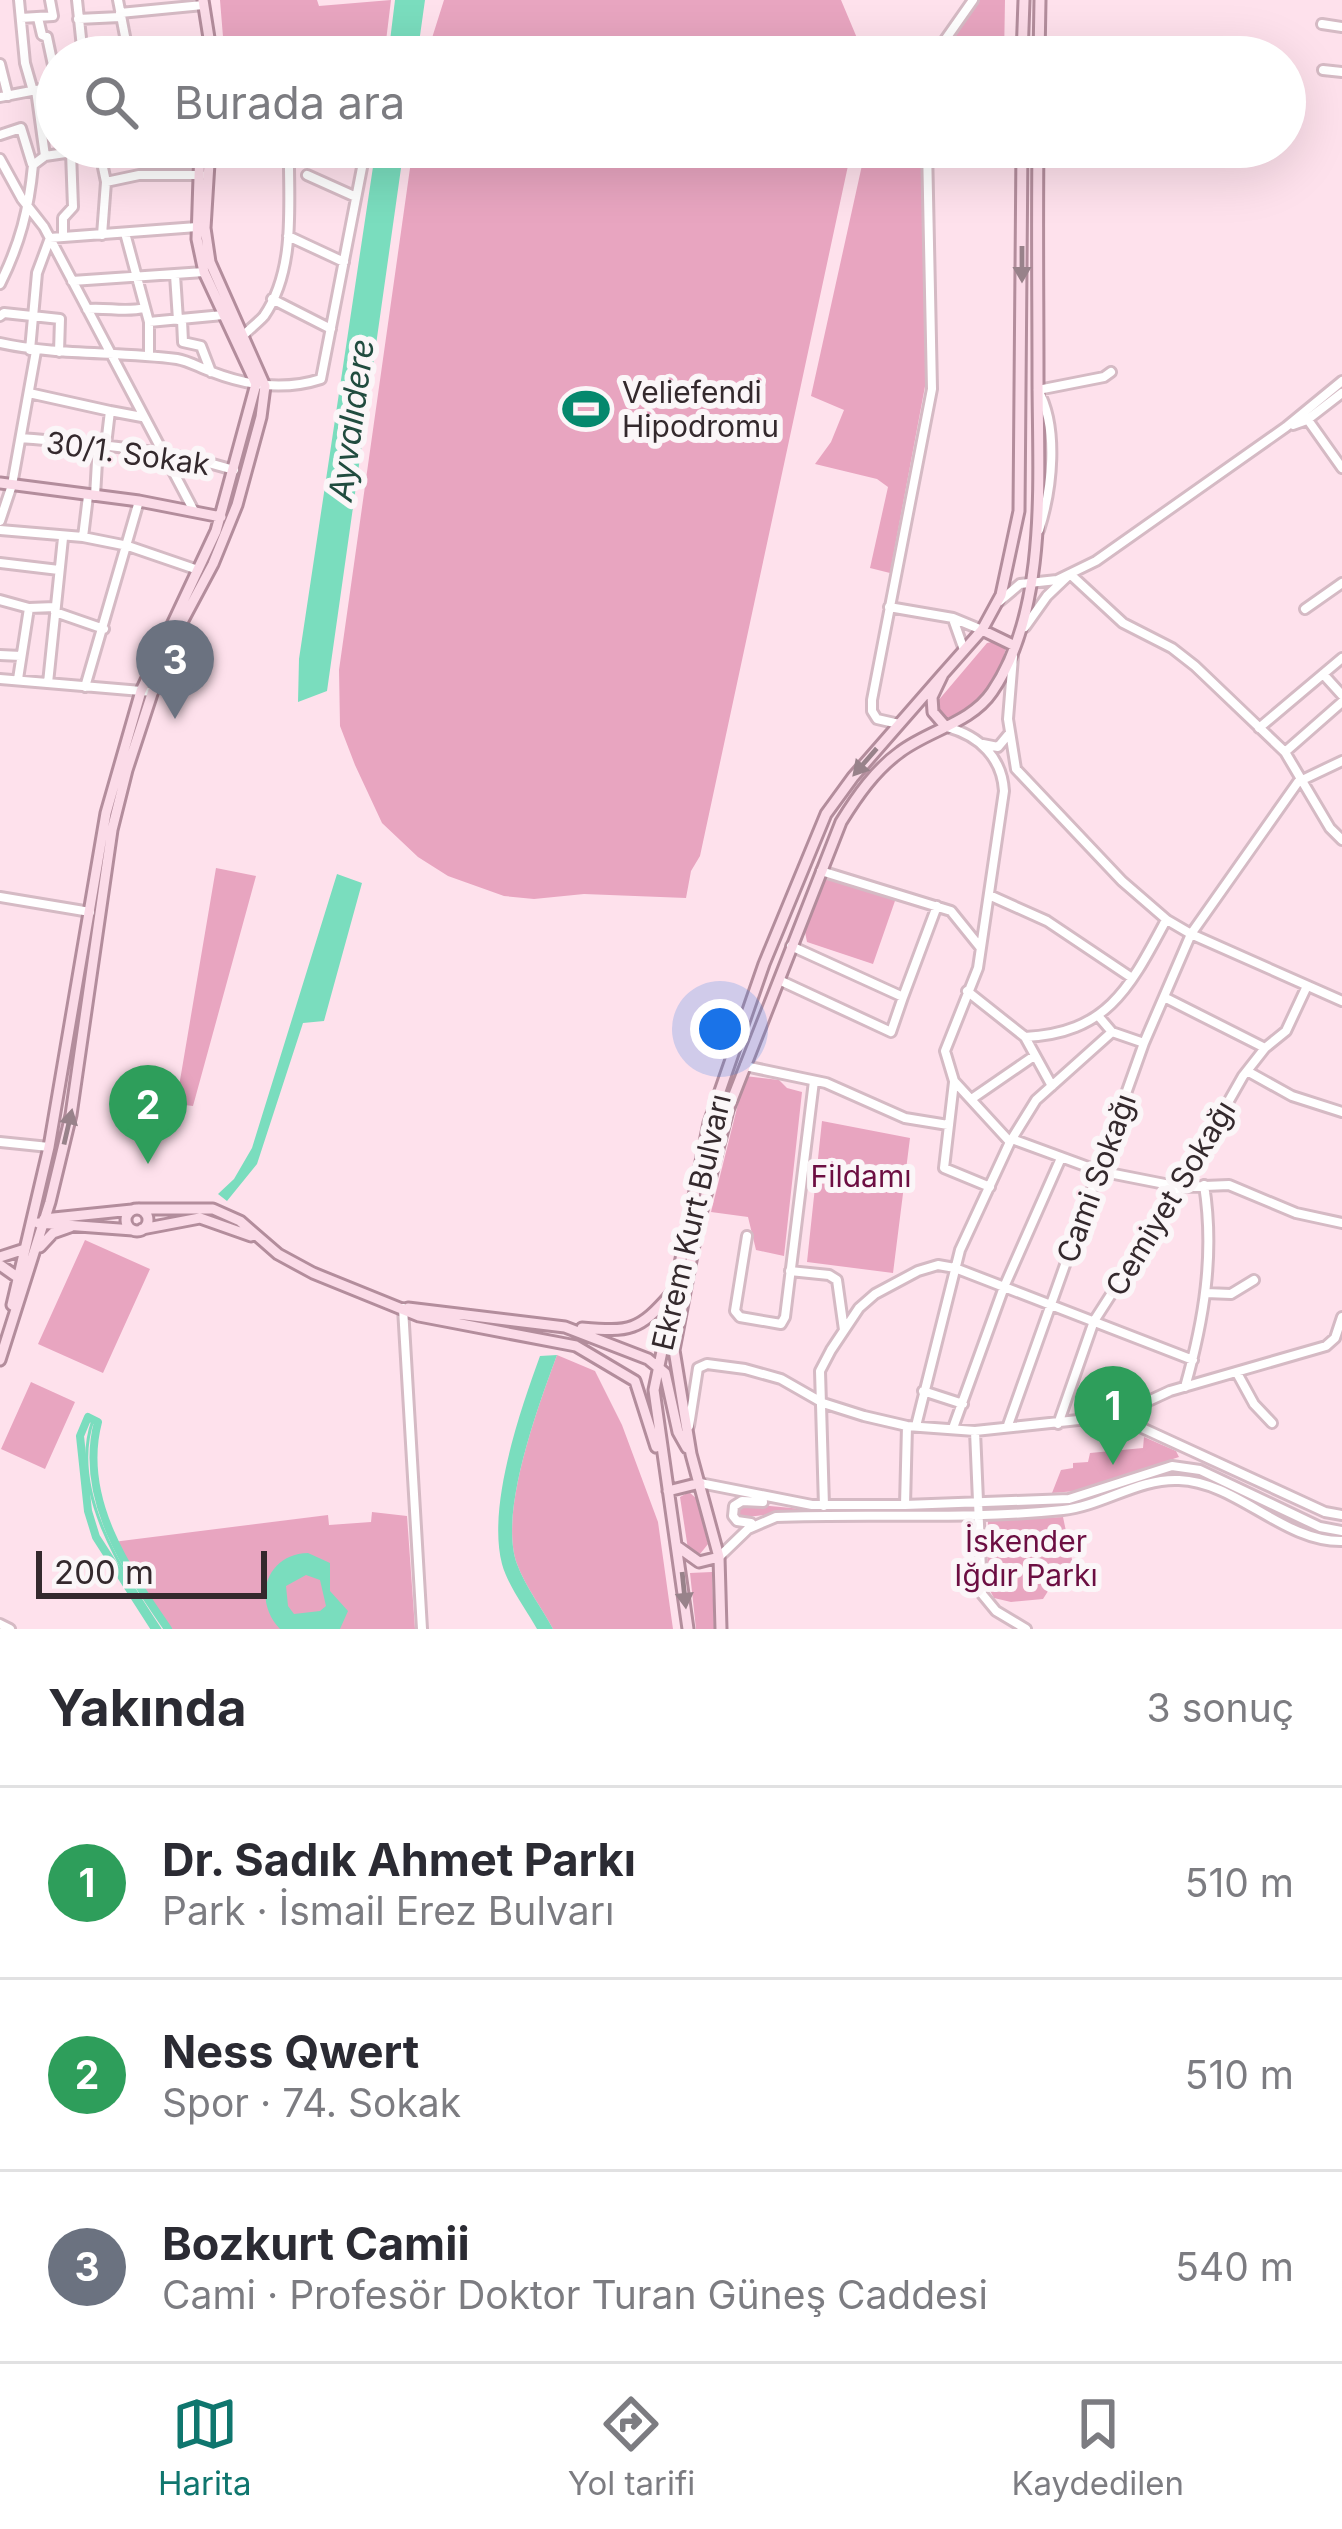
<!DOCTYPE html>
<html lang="tr">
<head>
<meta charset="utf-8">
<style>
	body { margin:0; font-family:Inter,sans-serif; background:#f2f2f3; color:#2b2b33 }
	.scale { position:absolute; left:36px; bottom:30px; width:231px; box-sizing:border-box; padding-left:12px; border:6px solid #34292d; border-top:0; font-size:33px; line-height:42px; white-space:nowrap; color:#34292d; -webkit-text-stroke:9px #fbf6f8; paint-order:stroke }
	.you { position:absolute; left:720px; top:1029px; width:42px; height:42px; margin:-30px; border:9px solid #fff; border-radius:50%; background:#1a73e8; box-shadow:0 0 0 18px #1a73e833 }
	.badge { display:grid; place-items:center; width:78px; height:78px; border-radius:50%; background:#0f766e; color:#fff; font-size:39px; font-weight:700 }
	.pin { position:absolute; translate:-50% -99px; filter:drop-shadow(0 3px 6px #0008) }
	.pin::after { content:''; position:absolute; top:63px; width:42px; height:36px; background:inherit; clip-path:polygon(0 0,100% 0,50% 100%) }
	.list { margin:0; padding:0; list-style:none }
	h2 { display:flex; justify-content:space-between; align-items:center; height:156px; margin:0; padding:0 48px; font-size:51px }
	h2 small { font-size:39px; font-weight:400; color:#7c7c81 }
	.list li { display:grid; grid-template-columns:78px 1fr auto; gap:36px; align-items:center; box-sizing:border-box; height:192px; padding:0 48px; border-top:3px solid #e1e1e2 }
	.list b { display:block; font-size:45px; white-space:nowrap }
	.list p { margin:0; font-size:39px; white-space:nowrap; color:#7c7c81 }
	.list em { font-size:39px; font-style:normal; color:#7c7c81 }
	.icon { flex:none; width:66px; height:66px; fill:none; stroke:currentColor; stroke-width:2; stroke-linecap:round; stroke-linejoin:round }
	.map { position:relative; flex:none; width:1342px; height:1629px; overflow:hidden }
	.search { position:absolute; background:#fff; box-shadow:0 12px 48px #0002; left:36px; right:36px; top:36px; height:132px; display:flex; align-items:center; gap:30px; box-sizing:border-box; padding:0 42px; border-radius:66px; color:#7c7c81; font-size:45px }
	.sheet { height:732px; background:#fff }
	nav { display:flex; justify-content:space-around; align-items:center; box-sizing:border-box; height:168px; border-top:3px solid #e1e1e2; background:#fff; font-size:33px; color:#7c7c81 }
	nav a { display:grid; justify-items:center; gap:6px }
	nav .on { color:#0f766e }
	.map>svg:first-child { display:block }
	.green { fill:#e8a5c0 }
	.water { fill:#7addbe; fill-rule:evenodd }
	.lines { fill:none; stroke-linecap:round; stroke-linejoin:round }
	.stream { stroke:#7addbe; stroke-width:3 }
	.canal { stroke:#7addbe; stroke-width:8 }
	.minor-casing { stroke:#d5bac4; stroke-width:14 }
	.major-casing { stroke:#b38d9c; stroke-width:15 }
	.minor { stroke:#fff; stroke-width:8 }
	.major { stroke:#fbdbe8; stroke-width:9 }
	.oneway { fill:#98828a }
	.labels { text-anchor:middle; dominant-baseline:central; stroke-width:12; stroke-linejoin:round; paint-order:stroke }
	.poi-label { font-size:30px; fill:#34292d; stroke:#fbf6f8; text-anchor:start }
	.street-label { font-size:30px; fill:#34292d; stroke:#fbf6f8 }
	.park-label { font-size:30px; fill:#6c0e42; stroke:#fbf6f8 }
	.water-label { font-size:33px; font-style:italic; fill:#214c3f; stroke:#fbf6f8 }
</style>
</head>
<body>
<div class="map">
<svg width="1342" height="1629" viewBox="0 0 1342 1629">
	<rect width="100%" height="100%" fill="#fee1ec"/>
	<!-- green -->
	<path class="green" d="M220,0H317L319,6L391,0L386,41L224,49Z
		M444,0H841L865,57H426Z
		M979,0H1005L1004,57H942Z
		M413,147H852L700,856L691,871L686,898L584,894L534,899L504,896L448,876L418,857L382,823L355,765L340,726L339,670Z
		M866,147H922L926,381L890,573L870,568L888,487L877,479L815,464L831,442L844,410L811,396Z
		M996,641L1006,647C1000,677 976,716 943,718L937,713V702L987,643Z
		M216,868L256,876L193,1106L176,1104Z
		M825,873L896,898L873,964L807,942L805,932Z
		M745,1076L779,1080L787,1088L802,1092L784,1256L756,1250L748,1217L711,1212Z
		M822,1121L910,1138L893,1273L807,1262Z
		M85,1240L150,1269L103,1373L38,1344Z
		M557,1355L595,1371L622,1425L658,1522L673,1629H553C542,1608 525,1586 517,1564C498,1513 539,1404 557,1355Z
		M31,1382L75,1402L45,1469L1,1449Z
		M1144,1437L1176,1451L1179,1457L1076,1491L1052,1493L1061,1470L1073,1468V1463L1088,1462L1090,1453L1143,1448Z
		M689,1492L697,1499L708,1544L700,1554L688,1549L680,1497Z
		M748,1504L823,1511L972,1510L771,1514L739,1518L737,1505Z
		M372,1512L407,1516L415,1629H168L113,1542L328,1515L329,1525L371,1522Z
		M1063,1517L1074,1569L1050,1588L1043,1599L1011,1602L994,1598L987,1585L988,1521Z
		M712,1572L714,1629H696L690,1573Z"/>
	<!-- water -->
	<path class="water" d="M395,0H425L417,57H388Z
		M376,147H404L327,691L298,702L299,659Z
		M337,874L362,883L324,1021L303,1023L257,1164L227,1201L218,1194L234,1179L252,1148Z
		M557,1355C539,1404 498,1513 517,1564C525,1586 542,1608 553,1629H537C526,1609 508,1586 502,1564C487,1506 520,1411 540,1356Z
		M308,1553L330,1563V1591L348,1611L340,1629H280C252,1600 266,1554 308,1553ZM306,1575L320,1580L326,1606L320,1611L294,1614L288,1606L286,1586Z"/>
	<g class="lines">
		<!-- stream -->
		<path class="stream" d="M93,1420C68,1490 123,1573 160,1629"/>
		<!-- canal -->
		<path class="canal" d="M155,1629L96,1537L88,1511L80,1436L88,1417L98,1422C78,1498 127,1570 168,1629"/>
		<defs>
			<path id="minor" d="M19,0L25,63L33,91
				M77,0L83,57
				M118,0L129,57
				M120,13L203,5
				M21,18L53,16L50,0
				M38,18L42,35L47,37L57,84
				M78,19L120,17
				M1322,24L1342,27
				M199,57L292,56
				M933,57L973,0
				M0,64L8,96
				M1323,70L1342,72
				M36,90L45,156
				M0,97L57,86
				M0,135L21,128L32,164
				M99,148L106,182L102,235
				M0,159L22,199L44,227L194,511
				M307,175L356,197
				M106,182L139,175H201
				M125,233L149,322V356
				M63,236V218L73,207L71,152
				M288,236L344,262
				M175,275L178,320
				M72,281L204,272
				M0,284C20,244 29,209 33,165L45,156L106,147
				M272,299L331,329
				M87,309C107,307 125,313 144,308
				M0,316L4,313L60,319L59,352
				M182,320L183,342L201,346L211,372
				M149,322L223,315
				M243,336C249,329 258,323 264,316C297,268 288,202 289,147
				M0,343C58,356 117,351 177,359C189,361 200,368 212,372C248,386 284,391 321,379L366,147
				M30,350L37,273L50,238L197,227
				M29,393L110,411
				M1308,420L1342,468
				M1293,425L1307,420L1342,393
				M21,438C93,444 165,449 234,470
				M106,445L110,411L142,417
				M95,496L98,444
				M0,521L12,485L36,351
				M0,530L83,537L128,546L198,570
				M1039,530C1052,490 1059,428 1038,390L1104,377L1111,372
				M83,537L88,496
				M0,563L59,570
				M1070,574L1123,623L1172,648L1195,666L1285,752L1330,828L1342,840
				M0,600L29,608L55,607
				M1000,601L1020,584L1057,580L1096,561L1286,427L1342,381
				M889,607L953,618L982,630
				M1305,609L1342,583
				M55,612L104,629
				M953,619L964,650
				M1025,627L1047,596L1070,574
				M0,655L21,656
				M1013,657L1008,719L1016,769L1122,881L1167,920L1191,934L1342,1001
				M1323,674L1342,695
				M0,679L153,692
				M18,679L29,608
				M48,683L63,538
				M85,687L139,501
				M899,724L877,719L872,711V700L932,389L927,147
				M947,727C980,736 1002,758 1004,791L978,968L945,1051L954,1081L1010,1142
				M1259,728L1342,658
				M983,744L998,747L1008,735
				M1285,752L1342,702
				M821,871L951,911L980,947
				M989,895L1047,921L1132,978
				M0,897L90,912
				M791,946L903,997L937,906
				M779,980L891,1032L903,997
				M967,991L1025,1037L1052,1086
				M1164,997L1265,1048
				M1100,1018L1112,1032L1144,1043
				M1025,1037C1108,1033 1130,987 1166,920
				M745,1066L826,1083L905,1118L948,1125
				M1247,1071L1292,1096L1342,1112
				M954,1082L944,1168L990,1187
				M973,1098L1034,1056
				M1012,1139L1099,1171L1180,1187L1229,1185L1296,1213L1342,1223
				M0,1142L49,1147
				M747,1236L735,1311L740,1317L781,1324L785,1317L814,1081
				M790,1271L829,1275L837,1280L844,1330
				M1206,1293L1231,1294L1254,1280
				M403,1308L422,1629
				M1237,1373L1254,1404L1272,1423
				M1185,1387C1204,1320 1215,1254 1204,1185
				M923,1391L963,1404
				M1116,1416L1325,1512L1342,1515
				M1058,1424L1094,1321L1180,1187L1243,1076L1265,1048L1286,1031L1307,986
				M1008,1425L1144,1043L1191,934L1298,782L1342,761
				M689,1426L698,1368L707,1364L745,1369L781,1379L823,1403L864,1416L907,1426L975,1431L1116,1416L1170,1391L1326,1346L1335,1338L1342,1317
				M916,1426L960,1250L1010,1142L1036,1100L1112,1032
				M953,1428L1004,1287L1061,1158
				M975,1431L982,1594L996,1611L1026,1629
				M700,1483L812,1505H905L1069,1499L1172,1466L1200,1470L1320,1527L1342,1531
				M905,1505L907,1426
				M824,1506L820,1371L831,1350L859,1308L875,1294L918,1271L938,1265L955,1268L1193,1360
				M751,1523L737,1521L733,1516L734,1506L742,1501L763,1502
				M719,1557L748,1529L776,1517C871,1513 967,1520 1063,1510C1102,1506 1139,1478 1179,1480C1237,1482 1283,1542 1342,1541
				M0,1624L10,1629"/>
			<path id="major" d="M203,0L212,57
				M1022,57L1024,0
				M1039,57L1040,0
				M0,483L139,501L221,517
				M982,630L1015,646
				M946,727L933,712L932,697L943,674L982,630L1001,595L1019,511L1022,147
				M139,1209H213L240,1221L278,1254L313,1273L419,1316L576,1346L635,1381L656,1447
				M126 1220a11 11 0 1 1 22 0a11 11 0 1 1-22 0Z
				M44,1219L132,1210
				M38,1223L133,1230
				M142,1229L200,1218L251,1236
				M40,1247L53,1233L70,1227
				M0,1257L25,1249
				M0,1265L20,1279
				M12,1305L49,1147L106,813L141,691L216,531L256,384L204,272L197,239L200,147
				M408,1308L565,1327L648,1359L665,1373L678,1432L687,1448
				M582,1328C630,1332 639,1331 671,1294
				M0,1360L50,1202L71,1115L112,830L127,770L165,654L213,564L237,505L261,417L265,386L210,262L205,228L210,147
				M668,1491L700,1483
				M678,1547L699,1562L719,1557
				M688,1629L654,1390L709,1123L764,964L826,814L853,777L943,674
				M721,1629L719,1557L691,1454L674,1350L697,1229L728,1110L841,822C857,796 875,770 900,752C929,730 971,723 992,692C1049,609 1038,475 1038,377C1038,301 1037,224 1038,147"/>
		</defs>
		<!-- minor casing -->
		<use href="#minor" class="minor-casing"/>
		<!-- major casing -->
		<use href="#major" class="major-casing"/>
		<!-- minor -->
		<use href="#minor" class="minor"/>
		<!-- major -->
		<use href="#major" class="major"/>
	</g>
	<!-- one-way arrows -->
	<defs><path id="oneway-solid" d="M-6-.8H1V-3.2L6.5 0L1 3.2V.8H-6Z" transform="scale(3)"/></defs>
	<g class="oneway">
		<use href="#oneway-solid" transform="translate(1022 264) rotate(90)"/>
		<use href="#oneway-solid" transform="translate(865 762) rotate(131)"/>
		<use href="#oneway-solid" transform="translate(68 1127) rotate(-77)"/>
		<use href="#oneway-solid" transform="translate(684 1590) rotate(84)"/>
	</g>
	<!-- icons -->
	<defs>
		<symbol id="stadium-bare" viewBox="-9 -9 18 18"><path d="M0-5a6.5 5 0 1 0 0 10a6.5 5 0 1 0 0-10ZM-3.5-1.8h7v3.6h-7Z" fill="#05886d" stroke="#fbf6f8" stroke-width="2.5" paint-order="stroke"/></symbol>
	</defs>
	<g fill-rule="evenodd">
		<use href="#stadium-bare" x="553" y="376" width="66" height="66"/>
	</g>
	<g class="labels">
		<!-- poi labels -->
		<g class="poi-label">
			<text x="622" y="392">Veliefendi<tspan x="622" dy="34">Hipodromu</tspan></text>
		</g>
		<!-- street labels -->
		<g class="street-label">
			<text transform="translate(128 453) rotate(8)">30/1. Sokak</text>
			<text transform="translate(1096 1178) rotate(-70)">Cami Sokağı</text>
			<text transform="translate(1170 1198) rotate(-59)">Cemiyet Sokağı</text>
			<text transform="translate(691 1222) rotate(-77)">Ekrem Kurt Bulvarı</text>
		</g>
		<!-- park labels -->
		<g class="park-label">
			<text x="861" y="1176">Fildamı</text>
			<text x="1026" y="1541">İskender<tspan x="1026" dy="34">Iğdır Parkı</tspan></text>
		</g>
		<!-- water labels -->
		<g class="water-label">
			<text transform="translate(351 420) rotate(-82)">Ayvalıdere</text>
		</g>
	</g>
</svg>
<div class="scale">200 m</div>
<div class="you"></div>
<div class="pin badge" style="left:1113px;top:1465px;background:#2e9e5b">1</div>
<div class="pin badge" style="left:148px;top:1164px;background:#2e9e5b">2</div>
<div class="pin badge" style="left:175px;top:719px;background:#6b7280">3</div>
<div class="search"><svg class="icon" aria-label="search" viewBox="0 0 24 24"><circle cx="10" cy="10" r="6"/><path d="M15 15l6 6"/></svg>Burada ara</div>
</div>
<section class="sheet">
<h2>Yakında<small>3 sonuç</small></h2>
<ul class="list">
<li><span class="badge" style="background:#2e9e5b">1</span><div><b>Dr. Sadık Ahmet Parkı</b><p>Park · İsmail Erez Bulvarı</p></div><em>510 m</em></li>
<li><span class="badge" style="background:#2e9e5b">2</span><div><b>Ness Qwert</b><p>Spor · 74. Sokak</p></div><em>510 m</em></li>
<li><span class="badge" style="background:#6b7280">3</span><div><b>Bozkurt Camii</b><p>Cami · Profesör Doktor Turan Güneş Caddesi</p></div><em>540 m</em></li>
</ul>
</section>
<nav>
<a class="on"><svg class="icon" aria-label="map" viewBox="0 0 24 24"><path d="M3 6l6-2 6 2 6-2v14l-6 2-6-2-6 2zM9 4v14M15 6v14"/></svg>Harita</a>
<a><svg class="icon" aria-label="directions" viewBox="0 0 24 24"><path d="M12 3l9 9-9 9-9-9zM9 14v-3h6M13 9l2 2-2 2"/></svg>Yol tarifi</a>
<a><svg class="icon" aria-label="saved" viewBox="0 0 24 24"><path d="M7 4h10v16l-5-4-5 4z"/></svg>Kaydedilen</a>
</nav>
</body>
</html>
